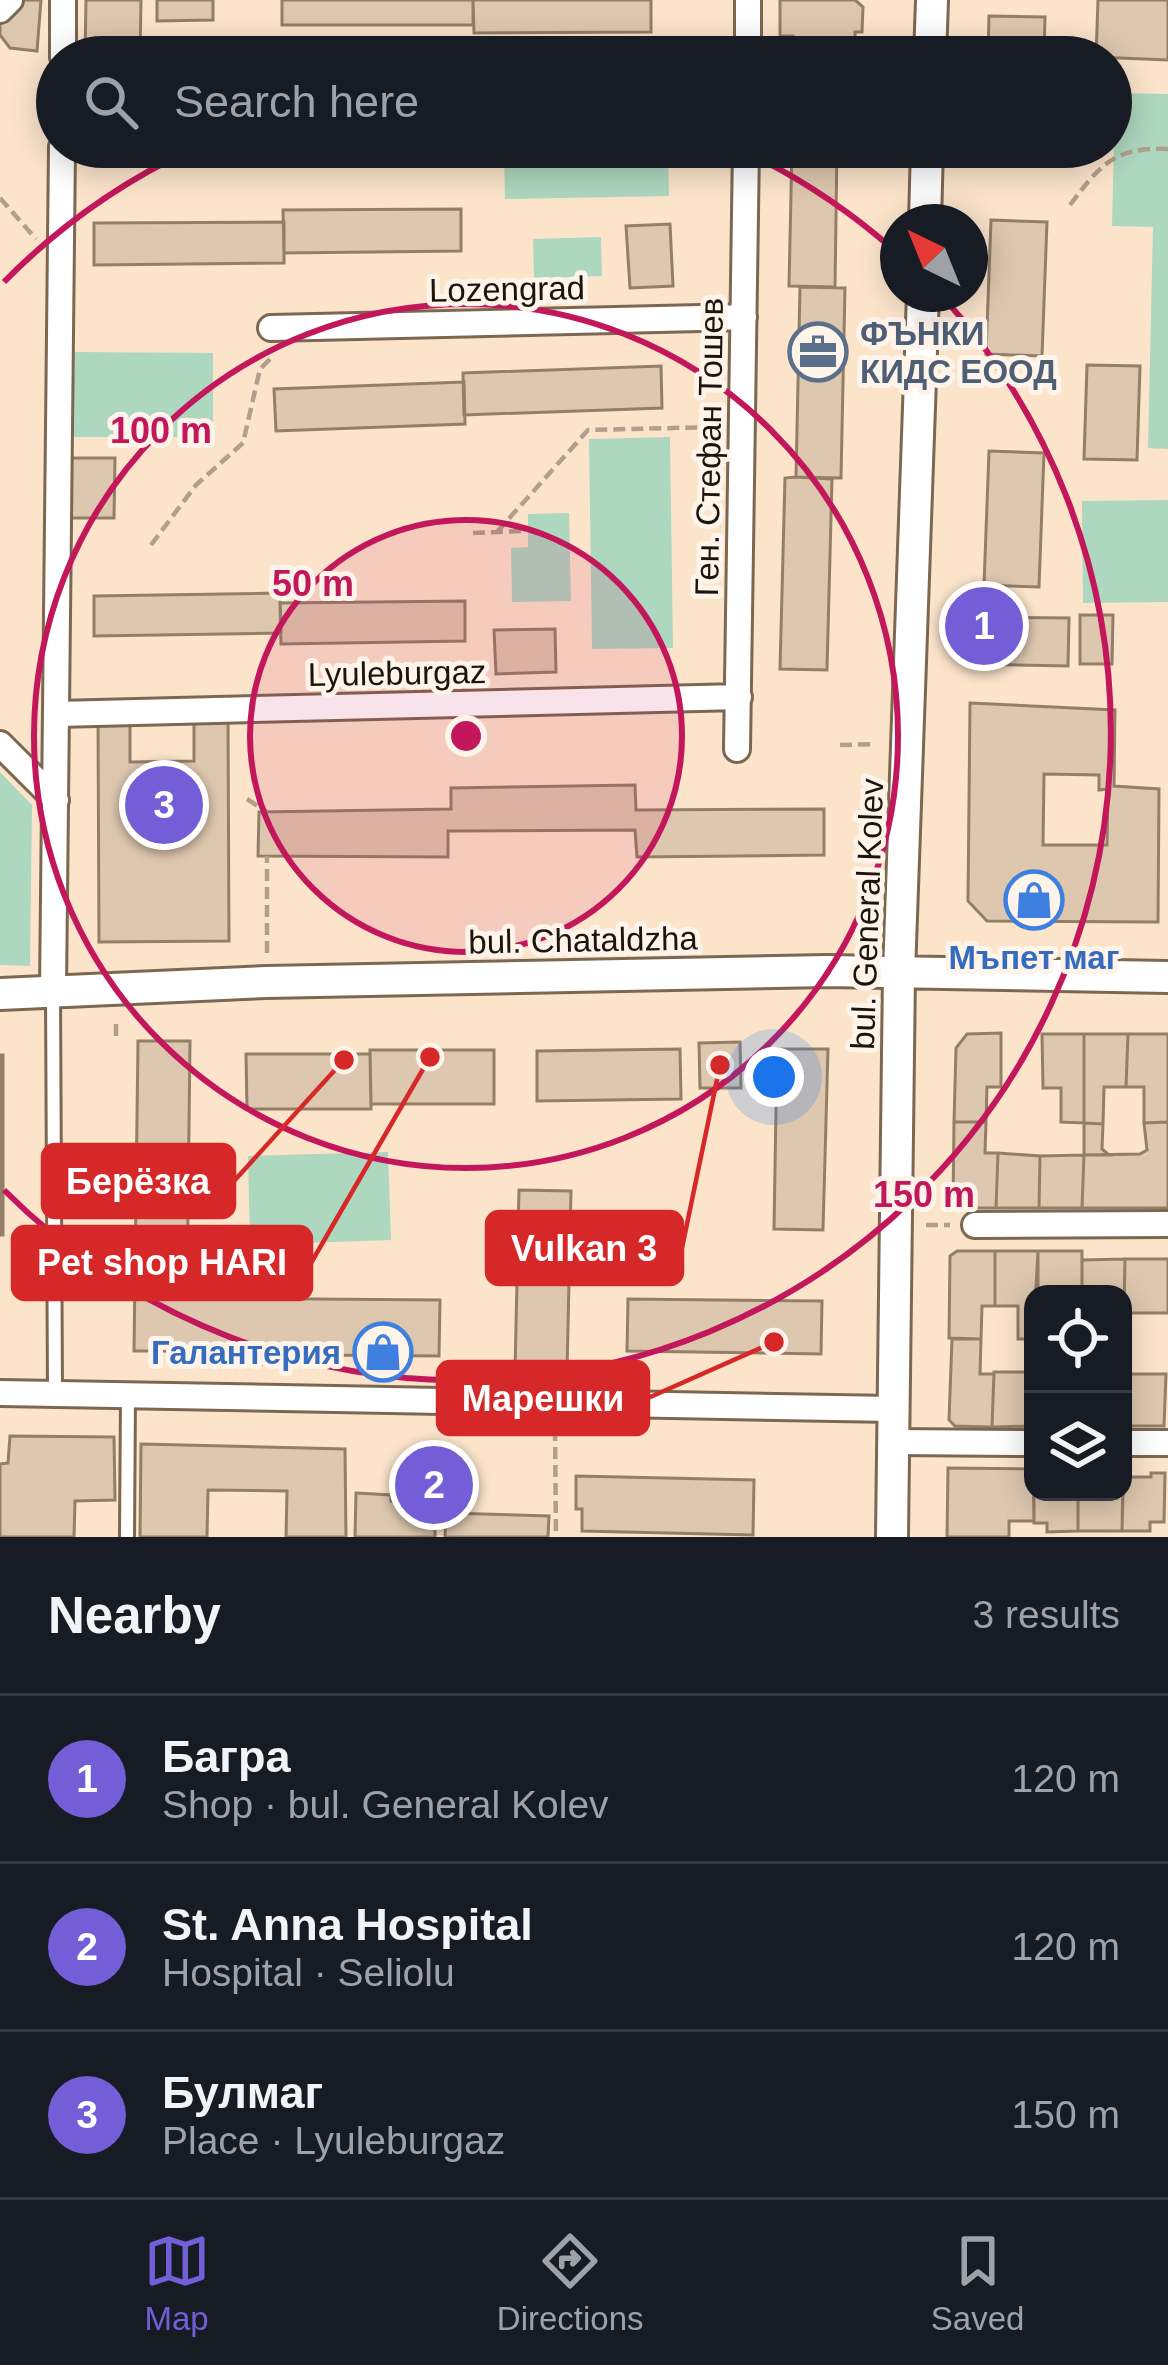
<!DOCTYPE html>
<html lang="en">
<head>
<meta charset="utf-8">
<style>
	body { margin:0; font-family:Helvetica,sans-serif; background:#20242c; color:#f1f3f6 }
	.controls { position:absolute; right:36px; bottom:36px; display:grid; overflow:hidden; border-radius:24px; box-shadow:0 6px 30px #0003 }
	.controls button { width:108px; height:108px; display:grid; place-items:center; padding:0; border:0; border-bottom:3px solid #363941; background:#171b24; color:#f1f3f6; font:60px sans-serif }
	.compass { position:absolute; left:880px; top:204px; width:108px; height:108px; border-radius:50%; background:#171b24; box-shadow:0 6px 30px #0003; rotate:317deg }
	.you { position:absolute; left:774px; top:1077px; width:42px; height:42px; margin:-30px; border:9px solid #fff; border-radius:50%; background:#1a73e8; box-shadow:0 0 0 18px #1a73e833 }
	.badge { display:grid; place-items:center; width:78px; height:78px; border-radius:50%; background:#745ed8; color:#fff; font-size:39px; font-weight:700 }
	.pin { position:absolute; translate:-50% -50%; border:6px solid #fff; box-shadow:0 3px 12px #0006 }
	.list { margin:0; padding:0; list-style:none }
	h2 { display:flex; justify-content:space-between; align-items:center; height:156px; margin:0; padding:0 48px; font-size:51px }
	h2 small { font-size:39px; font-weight:400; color:#9ea1a6 }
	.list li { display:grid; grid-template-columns:78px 1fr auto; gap:36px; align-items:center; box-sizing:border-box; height:168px; padding:0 48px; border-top:3px solid #363941 }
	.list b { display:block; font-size:45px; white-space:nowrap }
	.list p { margin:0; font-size:39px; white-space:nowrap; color:#9ea1a6 }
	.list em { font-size:39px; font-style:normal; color:#9ea1a6 }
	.icon { flex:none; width:66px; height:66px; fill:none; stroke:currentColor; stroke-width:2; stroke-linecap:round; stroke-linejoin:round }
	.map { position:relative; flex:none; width:1168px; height:1537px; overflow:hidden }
	.search { position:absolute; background:#171b24; box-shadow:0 6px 30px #0003; left:36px; right:36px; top:36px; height:132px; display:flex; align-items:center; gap:30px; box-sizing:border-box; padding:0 42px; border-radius:66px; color:#9ea1a6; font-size:45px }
	.sheet { height:660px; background:#171b24 }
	nav { display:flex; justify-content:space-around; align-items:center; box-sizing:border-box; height:168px; border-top:3px solid #363941; background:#171b24; font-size:33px; color:#9ea1a6 }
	nav a { display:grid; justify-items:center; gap:6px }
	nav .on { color:#745ed8 }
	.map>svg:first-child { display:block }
	.green { fill:#aed7bf }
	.building { fill:#dec7af; stroke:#937e67; stroke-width:3; fill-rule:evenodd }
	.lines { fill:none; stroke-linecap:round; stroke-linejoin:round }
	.service-casing { stroke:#7c6751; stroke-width:18 }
	.minor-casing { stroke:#7c6751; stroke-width:30 }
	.tertiary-casing { stroke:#7c6751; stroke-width:36 }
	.path { stroke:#b19e8b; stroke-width:4.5; stroke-dasharray:12 6; stroke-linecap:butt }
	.service { stroke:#fff; stroke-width:12 }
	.minor { stroke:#fff; stroke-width:24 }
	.tertiary { stroke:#fff; stroke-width:30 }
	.ring { fill:none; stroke:#c2185b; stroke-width:6 }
	.labels { text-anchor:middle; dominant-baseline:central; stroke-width:10; stroke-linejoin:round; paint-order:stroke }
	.street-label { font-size:33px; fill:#1d150c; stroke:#fef4ea }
	.service-label { font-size:33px; font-weight:bold; fill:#4e5e75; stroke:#fef4ea; text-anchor:start }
	.shop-label { font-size:33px; font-weight:bold; fill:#366cbe; stroke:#fef4ea }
	.centre { fill:#c2185b; stroke:#fef4ea; stroke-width:6 }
	.ring-label { font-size:36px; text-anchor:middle; font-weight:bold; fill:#c2185b; stroke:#fef4ea; stroke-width:10; stroke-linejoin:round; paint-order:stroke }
	.leader { fill:none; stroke:#d62828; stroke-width:4.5 }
	.callout-dot { fill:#d62828; stroke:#fef4ea; stroke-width:4.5 }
	.callout { fill:#d62828; stroke:#d62828; stroke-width:4.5 }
	.callout-label { font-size:36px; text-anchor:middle; font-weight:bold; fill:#fff }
</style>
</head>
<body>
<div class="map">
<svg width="1168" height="1537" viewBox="0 0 1168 1537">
	<rect width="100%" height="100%" fill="#fce4cb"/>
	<!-- green -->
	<path class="green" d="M1115,93L1168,94V449L1148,448L1153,227L1112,226Z
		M504,147H668L669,196L505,199Z
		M601,237L602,276L534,278L533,239Z
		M73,352L213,353V437H73Z
		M670,437L673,648L592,649L589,439Z
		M1168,500V602L1083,603L1082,501Z
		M569,513L571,601L512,602L511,548L528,547V514Z
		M0,772L32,805L30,966L0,965Z
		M388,1152L391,1240L250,1245L248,1156Z"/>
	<!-- building -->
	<path class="building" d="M21,0H41L37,51L10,48L0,35V20Z
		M86,0H141L140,57H85Z
		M157,0H213V20L157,21Z
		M282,0H473V25H282Z
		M473,0H651V32L474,33Z
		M780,0H855L863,7L862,32H855V54L852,57H793V36H780Z
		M1098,0H1168V60L1096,57Z
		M989,16L1045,17L1044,57H988Z
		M187,43H213V57H187Z
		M792,147H837L835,287L789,286Z
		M461,209V251L284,253L283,210Z
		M991,220L1047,222L1042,356L986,354Z
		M284,222V263L94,265V223Z
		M670,224L673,286L630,288L626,226Z
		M800,287L845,288L841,478L796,477Z
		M1087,365L1140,366L1137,460L1084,459Z
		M661,366L662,408L464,415L463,373Z
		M464,382L465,424L276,431L274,389Z
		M989,451L1044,453L1039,587L984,585Z
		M71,458H115L114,518H71Z
		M796,477L832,479L827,670L780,669L785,478Z
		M280,593L281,633L94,636V596Z
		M465,601V641L281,644L280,603Z
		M1080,615H1113L1112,664H1080Z
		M974,617L1069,618L1068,666L973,664Z
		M555,629L556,672L496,674L494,630Z
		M970,703L1115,710L1114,786L1159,789L1158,922L987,921L968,901ZM1044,774L1099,775V790L1108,789L1107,845H1043Z
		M194,717H228L229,941L99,942L98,719L130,718V762L194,761Z
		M635,785L636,810L824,809V855L637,857L635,830L448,831V857L258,856L259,812L451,809V788Z
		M1001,1033V1087H987L986,1122H954L956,1048L967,1034Z
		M1042,1034H1084V1123L1061,1122V1088H1043Z
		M1084,1034H1128L1126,1087H1104L1103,1124L1084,1123Z
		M1128,1034H1168V1122L1144,1123V1087H1126Z
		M138,1041H190L187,1298L440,1300L439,1356L315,1355V1365L191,1363L192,1351H134Z
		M740,1042L741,1088H700L699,1043Z
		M680,1049L681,1099L537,1101V1051Z
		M777,1049H828L823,1230L774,1229Z
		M370,1050H494V1104H371Z
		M246,1054H370L371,1109H247Z
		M0,1055H3V1235H0Z
		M954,1122H986L985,1153H998L996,1208H957L953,1203Z
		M1168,1122V1208H1082L1084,1155L1140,1154L1147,1150L1144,1123Z
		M1084,1123L1103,1124L1102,1149L1109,1155H1084Z
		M998,1153L1040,1156L1039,1208H996Z
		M1084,1155L1082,1208H1039L1040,1156Z
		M519,1190L571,1191L567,1372L515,1371Z
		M957,1251H995V1306H982L981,1339L949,1338L950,1256Z
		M995,1251H1038L1033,1339H1018V1306H995Z
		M1038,1251H1082V1294H1038Z
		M1125,1259L1124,1308L1123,1294H1082V1260Z
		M1125,1259H1168V1313H1124Z
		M628,1299L822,1301L821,1354L627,1351Z
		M952,1339H981L980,1374H994L992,1427L955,1426L949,1420Z
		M994,1372H1033V1426L992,1427Z
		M1124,1374H1166L1164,1426H1123Z
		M10,1436L114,1437L115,1500L75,1501L74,1537H0V1464L8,1463Z
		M141,1444L345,1449L346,1537H286L287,1491L208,1490L207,1537H140Z
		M948,1468L1033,1469L1034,1521H1009V1537H947Z
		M1151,1473H1165L1164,1522H1150V1531H1122L1123,1477H1151Z
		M576,1476L754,1480L753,1535L582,1531V1509H576Z
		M1034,1492H1078V1531L1047,1532V1523H1034Z
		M1078,1492H1123L1122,1531H1078Z
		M356,1493L391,1495V1501H408L409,1516L435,1515V1537H355Z
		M446,1513L549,1516L548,1537H445Z"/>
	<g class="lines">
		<defs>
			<path id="service" d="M53,991L55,1394
				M127,1537L128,1395"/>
			<path id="minor" d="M0,10L10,0
				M63,57V0
				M748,57V0
				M271,328L744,317
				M57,714L739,697
				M0,744L56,800
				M737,749L746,147
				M53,990L62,147
				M975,1225L1168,1224
				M0,1393L893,1409
				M893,1442L1033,1443
				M1123,1443H1168"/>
			<path id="tertiary" d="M930,57L932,0
				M925,222L927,147
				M0,994L266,982L827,971L1168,977
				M892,1537L899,973L923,294"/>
		</defs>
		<!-- service casing -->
		<use href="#service" class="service-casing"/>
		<!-- minor casing -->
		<use href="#minor" class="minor-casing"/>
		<!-- tertiary casing -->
		<use href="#tertiary" class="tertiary-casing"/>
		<!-- path -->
		<path class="path" d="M0,198L36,239
			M1070,205C1101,164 1114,147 1168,149
			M497,532L588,430L715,427
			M473,533L522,531
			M151,545L196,485L243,443L260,369L273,356
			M840,745L876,744
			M247,799L267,812
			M267,953V856
			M116,1036V1018
			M926,1225H950
			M555,1429L556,1537"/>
		<!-- service -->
		<use href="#service" class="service"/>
		<!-- minor -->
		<use href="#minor" class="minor"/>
		<!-- tertiary -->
		<use href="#tertiary" class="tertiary"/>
	</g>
	<!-- distance rings -->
	<circle cx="466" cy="736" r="216" fill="#c2185b" fill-opacity=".12"/>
	<g class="ring">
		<circle cx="466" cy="736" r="216"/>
		<circle cx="466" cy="736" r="432"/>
		<path d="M4 282A648 648 0 0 1 192 149M740 149A648 648 0 0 1 895 251M940 294A648 648 0 0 1 4 1190"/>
	</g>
	<!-- icons -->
	<defs>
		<symbol id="office-ring" viewBox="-11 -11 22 22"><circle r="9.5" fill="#fef4ea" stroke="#5c6f8a" stroke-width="1.5"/><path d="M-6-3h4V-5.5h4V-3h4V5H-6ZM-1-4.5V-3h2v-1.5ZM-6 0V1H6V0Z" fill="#5c6f8a"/></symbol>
		<symbol id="shop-ring" viewBox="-11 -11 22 22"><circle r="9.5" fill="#fef4ea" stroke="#3f7fe0" stroke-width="1.5"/><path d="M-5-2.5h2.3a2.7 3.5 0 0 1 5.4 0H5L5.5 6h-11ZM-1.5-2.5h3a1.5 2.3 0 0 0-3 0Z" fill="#3f7fe0"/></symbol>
	</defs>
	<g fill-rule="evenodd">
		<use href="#office-ring" x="785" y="319" width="66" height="66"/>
		<use href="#shop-ring" x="1001" y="867" width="66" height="66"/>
		<use href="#shop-ring" x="350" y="1319" width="66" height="66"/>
	</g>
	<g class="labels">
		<!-- street labels -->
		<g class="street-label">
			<text transform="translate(507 289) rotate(-1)">Lozengrad</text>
			<text transform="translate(709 447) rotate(-89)">Ген. Стефан Тошев</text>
			<text transform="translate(397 673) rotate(-1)">Lyuleburgaz</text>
			<text transform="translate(867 914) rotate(-88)">bul. General Kolev</text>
			<text transform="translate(583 940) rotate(-1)">bul. Chataldzha</text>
		</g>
		<!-- service labels -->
		<g class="service-label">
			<text x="860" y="333">ФЪНКИ<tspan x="860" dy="38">КИДС ЕООД</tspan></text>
		</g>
		<!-- shop labels -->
		<g class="shop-label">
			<text x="1034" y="957">Мъпет маг</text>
			<text x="341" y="1352" text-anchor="end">Галантерия</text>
		</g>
	</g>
	<circle cx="466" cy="736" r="18" class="centre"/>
	<g class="ring-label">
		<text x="161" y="443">100 m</text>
		<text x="313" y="596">50 m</text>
		<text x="924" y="1207">150 m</text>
	</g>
	<!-- callouts -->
	<path class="leader" d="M344 1060L234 1181M720 1065L682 1248M430 1057L311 1263M774 1342L648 1398"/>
	<g class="callout-dot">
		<circle cx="344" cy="1060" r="12"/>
		<circle cx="720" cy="1065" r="12"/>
		<circle cx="430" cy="1057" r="12"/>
		<circle cx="774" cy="1342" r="12"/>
	</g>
	<g class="callout">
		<rect x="43" y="1145" width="191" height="72" rx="12"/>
		<rect x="487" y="1212" width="195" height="72" rx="12"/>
		<rect x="13" y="1227" width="298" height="72" rx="12"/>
		<rect x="438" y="1362" width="210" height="72" rx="12"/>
	</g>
	<g class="callout-label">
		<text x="138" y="1194">Берёзка</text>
		<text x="584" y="1261">Vulkan 3</text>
		<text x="162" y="1275">Pet shop HARI</text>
		<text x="543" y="1411">Марешки</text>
	</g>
</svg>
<div class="controls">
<button><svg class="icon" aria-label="locate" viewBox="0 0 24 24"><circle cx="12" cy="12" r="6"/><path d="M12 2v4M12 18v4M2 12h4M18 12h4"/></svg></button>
<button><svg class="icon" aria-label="layers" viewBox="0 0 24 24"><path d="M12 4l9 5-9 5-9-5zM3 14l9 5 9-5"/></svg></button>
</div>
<svg class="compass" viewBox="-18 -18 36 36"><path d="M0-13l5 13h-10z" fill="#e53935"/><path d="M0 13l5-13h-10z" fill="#9ea1a6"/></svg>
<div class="you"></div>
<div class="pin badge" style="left:984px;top:626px">1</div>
<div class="pin badge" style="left:434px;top:1485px">2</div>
<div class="pin badge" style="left:164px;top:805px">3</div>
<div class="search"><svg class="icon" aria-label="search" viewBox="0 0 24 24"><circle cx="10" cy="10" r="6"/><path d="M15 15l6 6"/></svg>Search here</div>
</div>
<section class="sheet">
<h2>Nearby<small>3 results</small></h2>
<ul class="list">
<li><span class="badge">1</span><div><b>Багра</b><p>Shop · bul. General Kolev</p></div><em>120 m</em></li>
<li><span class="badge">2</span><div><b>St. Anna Hospital</b><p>Hospital · Seliolu</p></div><em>120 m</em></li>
<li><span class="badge">3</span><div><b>Булмаг</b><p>Place · Lyuleburgaz</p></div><em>150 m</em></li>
</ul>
</section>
<nav>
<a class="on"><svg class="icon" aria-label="map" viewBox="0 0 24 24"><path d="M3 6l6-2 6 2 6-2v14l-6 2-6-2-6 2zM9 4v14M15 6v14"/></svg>Map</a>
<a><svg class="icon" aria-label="directions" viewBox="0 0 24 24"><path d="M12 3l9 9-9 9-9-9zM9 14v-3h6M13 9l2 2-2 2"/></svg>Directions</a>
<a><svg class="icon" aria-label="saved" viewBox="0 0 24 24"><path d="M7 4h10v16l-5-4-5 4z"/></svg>Saved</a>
</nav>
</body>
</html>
